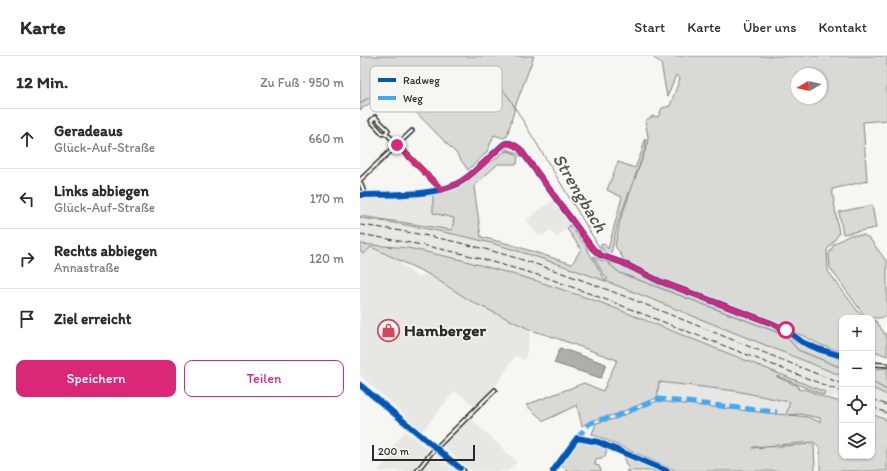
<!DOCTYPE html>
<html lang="de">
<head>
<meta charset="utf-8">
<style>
	body { margin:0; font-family:Itim,sans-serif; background:#f2f2f3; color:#2b2b33 }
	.controls { position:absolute; right:12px; bottom:12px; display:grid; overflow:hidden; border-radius:8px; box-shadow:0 1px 3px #0004 }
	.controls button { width:36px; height:36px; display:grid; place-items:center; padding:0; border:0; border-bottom:1px solid #e1e1e2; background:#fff; color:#2b2b33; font:20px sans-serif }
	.compass { position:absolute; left:431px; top:12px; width:36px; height:36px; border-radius:50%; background:#fff; box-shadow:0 1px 3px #0004; rotate:261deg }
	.scale { position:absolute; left:12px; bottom:10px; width:103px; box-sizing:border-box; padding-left:4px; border:2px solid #2b2b2b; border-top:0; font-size:11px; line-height:14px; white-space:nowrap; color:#2b2b2b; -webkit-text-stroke:3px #f6f6f2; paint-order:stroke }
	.stop { position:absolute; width:12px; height:12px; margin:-9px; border:3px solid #db2777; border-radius:50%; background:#fff }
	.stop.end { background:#db2777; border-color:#fff; box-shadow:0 1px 4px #0008 }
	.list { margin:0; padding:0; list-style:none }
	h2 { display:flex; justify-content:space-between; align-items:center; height:52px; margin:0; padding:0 16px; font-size:17px }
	h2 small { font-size:13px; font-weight:400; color:#7c7c81 }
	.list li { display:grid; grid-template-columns:26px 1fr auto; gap:12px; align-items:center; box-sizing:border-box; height:60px; padding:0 16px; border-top:1px solid #e1e1e2 }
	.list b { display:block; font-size:15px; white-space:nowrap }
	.list p { margin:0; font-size:13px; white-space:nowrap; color:#7c7c81 }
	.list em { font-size:13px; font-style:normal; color:#7c7c81 }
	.actions { display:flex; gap:8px; padding:12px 16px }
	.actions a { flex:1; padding:9px 0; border:1px solid #db2777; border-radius:8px; text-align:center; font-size:14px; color:#db2777 }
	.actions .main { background:#db2777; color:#fff }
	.icon { flex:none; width:22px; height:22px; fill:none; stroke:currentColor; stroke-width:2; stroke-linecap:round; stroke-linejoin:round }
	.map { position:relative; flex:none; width:527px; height:415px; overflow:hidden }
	header { display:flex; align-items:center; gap:24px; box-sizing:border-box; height:56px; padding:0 20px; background:#fff; border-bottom:1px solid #e1e1e2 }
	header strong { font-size:19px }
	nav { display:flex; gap:22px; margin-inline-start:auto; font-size:14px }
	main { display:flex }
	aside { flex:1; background:#fff }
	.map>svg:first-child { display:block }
	.built { fill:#e7e7e3 }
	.green { fill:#d9d9d5; stroke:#828280; fill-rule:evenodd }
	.water { fill:#aeaeab; stroke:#7a7a78 }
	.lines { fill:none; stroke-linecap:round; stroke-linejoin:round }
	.stream { stroke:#7a7a78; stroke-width:1 }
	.street-casing { stroke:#2b2b2b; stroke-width:5.5 }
	.primary-casing { stroke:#2b2b2b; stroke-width:7 }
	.street { stroke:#f6f6f2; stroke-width:2.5 }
	.primary { stroke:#f6f6f2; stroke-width:4 }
	.rail { stroke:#2b2b2b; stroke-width:1; stroke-dasharray:6 3; stroke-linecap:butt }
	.quiet { stroke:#3fa9f5; stroke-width:5; stroke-dasharray:10 5; stroke-linecap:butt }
	.cycleway-casing { stroke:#f6f6f2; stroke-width:8 }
	.cycleway { stroke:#0057b8; stroke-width:6 }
	.route { stroke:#db2777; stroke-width:5 }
	.labels { text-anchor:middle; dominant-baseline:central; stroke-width:3; stroke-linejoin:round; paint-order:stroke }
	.poi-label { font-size:17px; font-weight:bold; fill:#2b2b2b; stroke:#f6f6f2; text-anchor:start }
	.water-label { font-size:18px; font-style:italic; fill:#525251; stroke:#f6f6f2 }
	.key { fill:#f6f6f2; stroke:#b9b9b6; stroke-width:1 }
	.key-label { font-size:11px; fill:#2b2b2b }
</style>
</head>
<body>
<header>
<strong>Karte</strong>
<nav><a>Start</a><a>Karte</a><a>Über uns</a><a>Kontakt</a></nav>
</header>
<main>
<aside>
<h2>12 Min.<small>Zu Fuß · 950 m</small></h2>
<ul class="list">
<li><svg class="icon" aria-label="ahead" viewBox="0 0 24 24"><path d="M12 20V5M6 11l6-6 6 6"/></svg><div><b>Geradeaus</b><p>Glück-Auf-Straße</p></div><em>660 m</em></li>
<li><svg class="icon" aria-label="left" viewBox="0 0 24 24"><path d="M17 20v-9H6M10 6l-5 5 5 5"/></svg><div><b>Links abbiegen</b><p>Glück-Auf-Straße</p></div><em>170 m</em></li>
<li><svg class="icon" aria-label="right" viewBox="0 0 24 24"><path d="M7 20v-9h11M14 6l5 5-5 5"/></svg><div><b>Rechts abbiegen</b><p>Annastraße</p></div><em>120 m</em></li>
<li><svg class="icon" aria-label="arrive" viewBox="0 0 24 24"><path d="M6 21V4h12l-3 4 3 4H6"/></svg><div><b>Ziel erreicht</b></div></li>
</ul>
<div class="actions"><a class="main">Speichern</a><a>Teilen</a></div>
</aside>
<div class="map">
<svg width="527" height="415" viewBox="0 0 527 415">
	<rect width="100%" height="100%" fill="#f6f6f2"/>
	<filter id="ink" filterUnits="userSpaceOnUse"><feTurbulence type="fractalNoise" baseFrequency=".025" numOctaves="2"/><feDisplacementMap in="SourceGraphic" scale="8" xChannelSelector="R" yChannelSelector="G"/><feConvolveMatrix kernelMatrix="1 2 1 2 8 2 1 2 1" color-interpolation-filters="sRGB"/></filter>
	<g filter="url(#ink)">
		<!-- built -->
		<path class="built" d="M73,137V157L94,162L93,174L0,160V141H34Z
			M192,144L210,169L197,181L190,174L182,180L180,178L178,180L167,165L168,163Z
			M0,162L52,170L131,187L179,202L245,224L482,320V343L474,339L472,342L464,339L465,336L308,273L242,247L177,225L102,204L48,192L0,188Z
			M10,191L38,205L57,221L68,218L114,247L171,274L165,304L155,300L135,331L116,351L95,335L62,375L0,319V195L4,197Z
			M298,326L376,335L430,346L426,359L297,345Z
			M512,332L527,339V361L512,355Z
			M110,362L157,406L148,415H111L84,391L83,388Z
			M45,375L68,393L67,399L54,415H18L30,401L29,395Z
			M75,400H77L95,415H61Z"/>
		<!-- green -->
		<path class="green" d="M0,0H174L156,48L147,80L144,82L134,79L127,96L108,114L96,97L32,32L0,54Z
			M293,0H527V64L503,66L507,125L472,133L479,178L467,194L468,215L502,261L506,262H482V296L461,289L417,267L288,217L265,205L255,190L260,165L287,89L288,81L285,65L293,60L298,61L302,52L310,50L320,22L316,19L307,41L301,7L293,1ZM437,18H461V42H437Z
			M285,82L286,88L285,94L258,166L251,197L248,199L246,198L240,189L244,188L248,193L262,141L247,134L258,106L275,112L282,95Z
			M149,90L157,93L165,105C159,98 152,93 142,94Z
			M147,95L154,97L158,101L157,108H138L119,125L114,131L121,181L149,188L212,208L221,193L207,173L210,169L225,189L245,224L248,223L244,219L233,200L240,204L259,209L299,229L418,273L435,286L446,291L482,304V320C431,299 379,279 328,258C263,231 198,206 131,187C88,176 44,168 0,162V160L92,174L94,162L73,157V137C102,134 111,123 131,105H133L142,97Z
			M512,149L516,172L483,178L479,156Z
			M490,179H504L510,183L527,206V259C519,264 512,262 504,259L470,212L469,198L474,188Z
			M0,188L48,192L102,204L177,225L242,247L465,336L464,339L417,320V321L438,330L439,334L445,333L466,342L482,346V400H512V358L527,364V415H460V393L454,386L393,391L392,392L454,388L455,415H317L232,378L236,367L254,363L297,345L426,359L430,346L376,335L299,326L297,342L254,359L231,365L222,370L217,349L184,365L166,349L224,327L243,335L257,304L196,282L171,274L114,247L68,218L11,191L4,198L0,195ZM440,358L460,362V366L447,361L429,359Z
			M512,264L516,265L527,281V300L514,295L512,296Z
			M527,312V339L512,332V313Z
			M217,385L236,387L247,392L245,401L236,403L235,409L239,410L241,415H207L201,409Z
			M265,400L300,415H266L269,414L265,406Z"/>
		<!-- water -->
		<path class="water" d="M200,292L246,308L241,322L194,307Z"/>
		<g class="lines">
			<!-- stream -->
			<path class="stream" d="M0,47L36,25L54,17L69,13L93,11L106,13L135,26L148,40L244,199
				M246,202L248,207L260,217L422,278L429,284L438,294L482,312
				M512,326L527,334"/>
			<defs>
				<path id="street" d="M26,77L28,74L15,61L11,65L23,78L26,77L79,131L80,134
					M0,124L52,75
					M0,126L5,138
					M0,139C29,138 78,141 102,125C117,115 130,100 144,88C150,85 156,90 160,93L233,193L240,199L263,207L299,225L411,267L426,274L442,286L458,293L482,300
					M512,308L527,309
					M57,415L72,396L135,334
					M193,415L217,382L238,386L307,415"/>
				<path id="primary" d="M0,329L103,415"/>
			</defs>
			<!-- street casing -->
			<use href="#street" class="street-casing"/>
			<!-- primary casing -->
			<use href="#primary" class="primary-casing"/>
			<!-- street -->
			<use href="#street" class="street"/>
			<!-- primary -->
			<use href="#primary" class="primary"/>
			<!-- rail -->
			<path class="rail" d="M0,169C56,176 112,188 166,205C217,221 267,241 316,261C371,283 427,306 482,328
				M0,178L62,189L104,198L185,221L255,247L482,336
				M512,343L527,349
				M512,351L527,357"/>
			<!-- quiet -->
			<path class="quiet" d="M217,382L229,368L237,364L255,361L298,343L417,356"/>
			<defs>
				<path id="cycleway" d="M0,139C29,138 78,141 102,125C117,115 130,100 144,88C150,85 156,90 160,93L233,193L240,199L263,207L299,225L411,267L426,274L442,286L458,293L482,300
					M0,329L100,412
					M193,415L217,382L238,386L307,415"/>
			</defs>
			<!-- cycleway casing -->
			<use href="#cycleway" class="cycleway-casing"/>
			<!-- cycleway -->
			<use href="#cycleway" class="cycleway"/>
		</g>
	</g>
	<g class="lines" filter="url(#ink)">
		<!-- route -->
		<path class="route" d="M37,89L79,131L80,134C106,128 124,106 144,88C150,85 156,90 160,93L233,193L240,199L263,207L299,225L411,267L426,274"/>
	</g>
	<!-- icons -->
	<defs>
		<symbol id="shop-ring" viewBox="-11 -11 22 22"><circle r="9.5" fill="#f6f6f2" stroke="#d1495b" stroke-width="1.5"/><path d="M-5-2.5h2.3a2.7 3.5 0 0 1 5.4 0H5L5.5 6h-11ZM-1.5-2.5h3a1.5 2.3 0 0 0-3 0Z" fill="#d1495b"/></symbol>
	</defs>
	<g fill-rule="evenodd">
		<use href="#shop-ring" x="16" y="262" width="25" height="25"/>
	</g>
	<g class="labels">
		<!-- poi labels -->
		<g class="poi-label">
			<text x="44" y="274">Hamberger</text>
		</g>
		<!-- water labels -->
		<g class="water-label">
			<text transform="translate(220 137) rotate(59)">Strengbach</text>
		</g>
	</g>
	<!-- legend -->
	<rect x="10" y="10" width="132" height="46" rx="6" class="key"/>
	<rect x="18" y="22" width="18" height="4" fill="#0057b8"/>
	<rect x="18" y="40" width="18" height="4" fill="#3fa9f5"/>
	<g class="key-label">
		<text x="43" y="28">Radweg</text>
		<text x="43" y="46">Weg</text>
	</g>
</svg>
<div class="controls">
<button>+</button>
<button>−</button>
<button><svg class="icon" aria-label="locate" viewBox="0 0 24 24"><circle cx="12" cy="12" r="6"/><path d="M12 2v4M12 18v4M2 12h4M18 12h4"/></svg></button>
<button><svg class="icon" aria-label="layers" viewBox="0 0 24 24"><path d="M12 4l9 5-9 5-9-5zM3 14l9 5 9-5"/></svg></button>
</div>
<svg class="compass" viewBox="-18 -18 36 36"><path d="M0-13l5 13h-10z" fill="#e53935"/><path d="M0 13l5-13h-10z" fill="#7c7c81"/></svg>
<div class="scale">200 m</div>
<div class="stop" style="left:426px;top:274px"></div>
<div class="stop end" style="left:37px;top:89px"></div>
</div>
</main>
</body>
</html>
